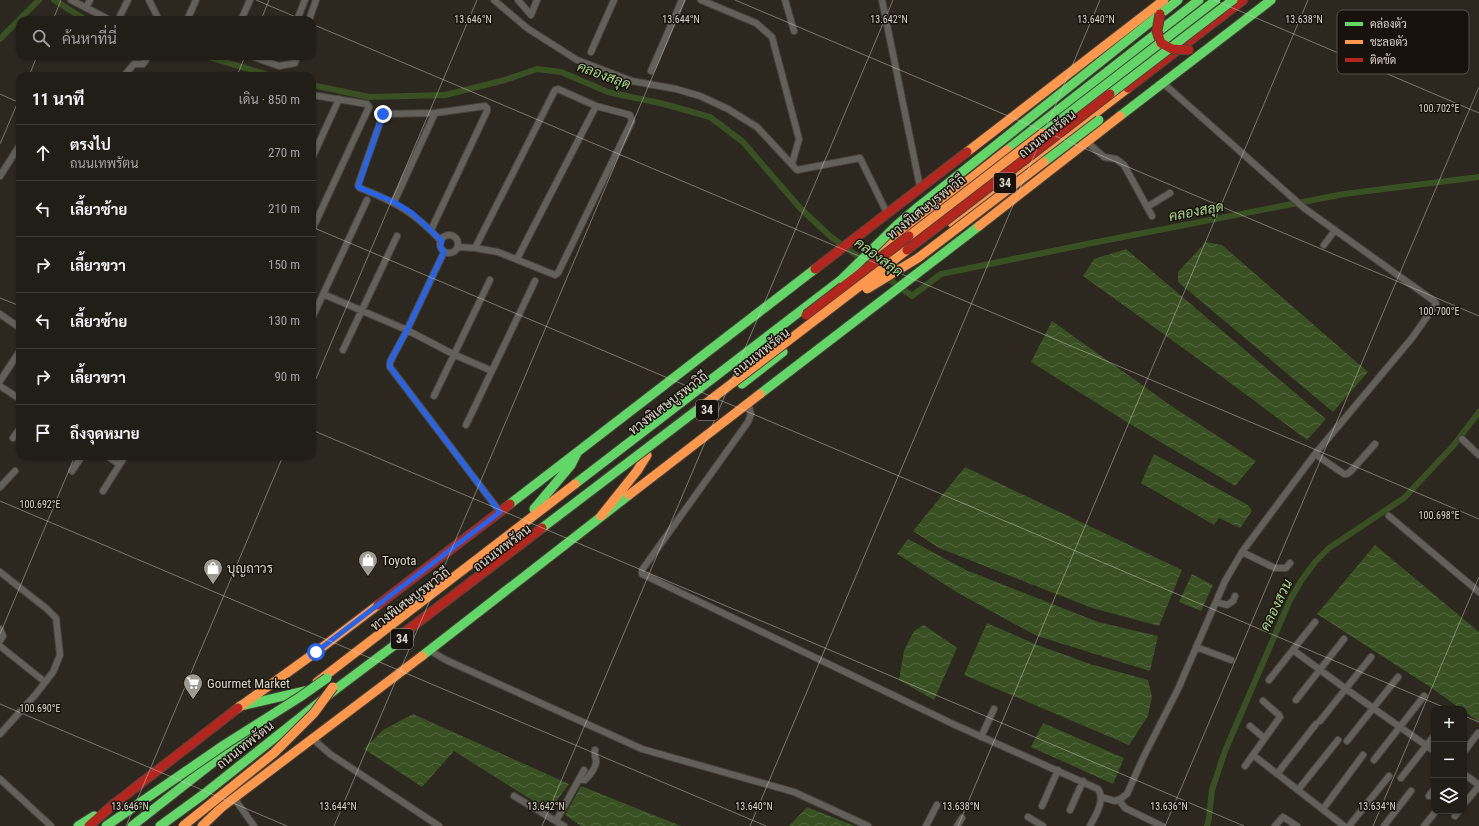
<!DOCTYPE html>
<html lang="th">
<head>
<meta charset="utf-8">
<style>
	body { margin:0; font-family:"Roboto Condensed",Sarabun,sans-serif; background:#2d2b25; color:#f1f3f6 }
	.controls { position:absolute; right:12px; bottom:12px; display:grid; overflow:hidden; border-radius:8px; box-shadow:0 1px 3px #0004 }
	.controls button { width:36px; height:36px; display:grid; place-items:center; padding:0; border:0; border-bottom:1px solid #3e3c37; background:#211e18; color:#f1f3f6; font:20px sans-serif }
	.stop { position:absolute; width:12px; height:12px; margin:-9px; border:3px solid #2563eb; border-radius:50%; background:#fff }
	.stop.end { background:#2563eb; border-color:#fff; box-shadow:0 1px 4px #0008 }
	.list { margin:0; padding:0; list-style:none }
	h2 { display:flex; justify-content:space-between; align-items:center; height:52px; margin:0; padding:0 16px; font-size:17px }
	h2 small { font-size:13px; font-weight:400; color:#a2a2a2 }
	.list li { display:grid; grid-template-columns:26px 1fr auto; gap:12px; align-items:center; box-sizing:border-box; height:56px; padding:0 16px; border-top:1px solid #3e3c37 }
	.list b { display:block; font-size:15px; white-space:nowrap }
	.list p { margin:0; font-size:13px; white-space:nowrap; color:#a2a2a2 }
	.list em { font-size:13px; font-style:normal; color:#a2a2a2 }
	.icon { flex:none; width:22px; height:22px; fill:none; stroke:currentColor; stroke-width:2; stroke-linecap:round; stroke-linejoin:round }
	.map { position:relative; flex:none; width:1479px; height:826px; overflow:hidden }
	.search { position:absolute; background:#211e18; box-shadow:0 1px 3px #0004; left:16px; top:16px; width:300px; height:44px; display:flex; align-items:center; gap:10px; box-sizing:border-box; padding:0 14px; border-radius:12px; color:#a2a2a2; font-size:15px }
	.panel { position:absolute; background:#211e18; box-shadow:0 1px 3px #0004; left:16px; top:72px; width:300px; height:388px; border-radius:12px }
	.map>svg:first-child { display:block }
	.water { fill:url(#water-waves) }
	.lines { fill:none; stroke-linecap:round; stroke-linejoin:round }
	.canal { stroke:#385022; stroke-width:6 }
	.street-casing { stroke:#48443d; stroke-width:8 }
	.fast-casing { stroke:#48443d; stroke-width:11 }
	.slow-casing { stroke:#48443d; stroke-width:11 }
	.jam-casing { stroke:#48443d; stroke-width:11 }
	.street { stroke:#63605a; stroke-width:6 }
	.fast { stroke:#63d668; stroke-width:9 }
	.slow { stroke:#ff974d; stroke-width:9 }
	.jam { stroke:#b3261e; stroke-width:9 }
	.fast-bridge-casing { stroke:#48443d; stroke-width:11; stroke-linecap:butt }
	.slow-bridge-casing { stroke:#48443d; stroke-width:11; stroke-linecap:butt }
	.jam-bridge-casing { stroke:#48443d; stroke-width:11; stroke-linecap:butt }
	.fast-bridge { stroke:#63d668; stroke-width:9 }
	.slow-bridge { stroke:#ff974d; stroke-width:9 }
	.jam-bridge { stroke:#b3261e; stroke-width:9 }
	.route { stroke:#2563eb; stroke-width:5 }
	.ticks { fill:none; stroke:#dcd7cd; stroke-width:1; stroke-opacity:0.45 }
	.labels { text-anchor:middle; dominant-baseline:central; stroke-width:3; stroke-linejoin:round; paint-order:stroke }
	.shield { fill:#17130c; stroke:#a19c93; stroke-width:1 }
	.shield-label { font-size:12px; font-weight:bold; fill:#dcd7cd }
	.street-label { font-size:13px; fill:#dcd7cd; stroke:#17130c }
	.poi-label { font-size:13px; fill:#dcd7cd; stroke:#17130c; text-anchor:start }
	.water-label { font-size:14px; font-style:italic; fill:#abd78b; stroke:#17130c }
	.key { fill:#17130c; stroke:#524e46; stroke-width:1 }
	.key-label { font-size:11px; fill:#dcd7cd }
	.ticks-label { font-size:10px; text-anchor:middle; fill:#dcd7cd; stroke:#17130c; stroke-width:3; stroke-linejoin:round; paint-order:stroke }
</style>
</head>
<body>
<div class="map">
<svg width="1479" height="826" viewBox="0 0 1479 826">
	<defs>
		<pattern id="water-waves" width="16" height="10" patternUnits="userSpaceOnUse"><rect width="16" height="10" fill="#385022"/><path d="M0 5q4-4 8 0t8 0" fill="none" stroke="#546841"/></pattern>
	</defs>
	<rect width="100%" height="100%" fill="#2c2820"/>
	<!-- water -->
	<path class="water" d="M1206,242L1222,245L1368,372L1333,412L1178,282V272Z
		M1126,249L1326,419L1307,440L1194,356L1083,276L1094,259Z
		M1052,321L1173,407L1256,461L1235,486L1130,424L1031,362Z
		M1154,454L1248,505L1252,511L1240,528L1219,518L1214,525L1141,483Z
		M965,467L1182,570L1159,626L1092,608L939,548L913,531Z
		M908,539L966,570L1098,622L1158,636L1150,671L1037,636L958,593L897,554Z
		M1375,545L1479,632V722L1464,711V709H1461L1430,687L1317,614Z
		M1192,574L1213,585L1201,611L1179,602Z
		M987,623L1035,644L1090,664L1148,680L1152,697L1148,716L1129,745L964,675Z
		M924,625L957,648L934,700L899,680L904,651L914,631Z
		M413,714L569,784L549,811L454,751L422,787L364,749L383,730Z
		M1043,723L1124,758L1113,784L1031,747Z
		M581,786L681,826H581L565,815Z
		M807,807L855,826H789Z"/>
	<g class="lines">
		<!-- canal -->
		<path class="canal" d="M54,0L86,20
			M0,39L39,0
			M205,56L272,76
			M312,85L369,97L445,95L505,80L537,69L561,72L608,92L664,104L710,117L743,142L800,208L831,237L863,260
			M886,277L912,296L941,274L1087,244L1344,194L1479,177
			M1207,826L1209,818L1212,790L1225,751L1290,600L1301,581L1315,562L1329,548L1404,498L1453,446L1479,412"/>
		<defs>
			<path id="street" d="M71,0L110,20
				M149,0L159,20
				M494,0L527,28L577,60L632,81L676,89L700,96L728,109L757,127L797,170L860,158L887,213
				M518,0L531,15L537,0
				M701,0L756,23L772,37L799,139L792,164
				M785,0L794,31
				M882,0L920,187
				M86,8L90,0
				M118,20L128,0
				M187,20L196,0
				M241,20L250,0
				M297,20L305,0
				M309,20L316,0
				M591,52L614,0
				M251,56L279,66L295,63L297,56
				M651,71L682,0
				M124,76L134,64H143L146,60
				M312,95L367,104L369,107L312,230
				M1087,142L1104,157L1116,159L1124,165L1152,216
				M312,158L339,99
				M0,176L20,145
				M394,202L435,113
				M1147,207L1170,193
				M431,230L487,111V108L485,106L435,113L383,114L358,185L360,188C396,202 415,213 441,241
				M440 244a9 9 0 1 1 18 0a9 9 0 1 1-18 0Z
				M1324,245L1335,230
				M458,247L475,248L498,252L555,275L558,273L632,121L630,115L596,106L558,89L555,90L475,248
				M444,252L407,330L390,362V367L500,512
				M517,259L596,106
				M323,294L407,330L453,354L492,371
				M0,314L20,328
				M312,318L367,200
				M343,350L397,236
				M0,381L19,352
				M0,386L20,399
				M434,396L490,280
				M748,403L751,414L748,422L642,570V574L953,724L1098,789C1106,800 1095,816 1090,826
				M466,425L535,281
				M13,438L20,428
				M1462,439L1479,455
				M1315,454L1344,474H1347L1351,471L1375,444
				M107,456L119,464
				M72,471L82,456
				M0,487L15,471
				M103,491L125,456
				M1389,516L1479,592
				M1242,552L1275,568H1286L1290,563
				M0,572L47,609L56,618L60,655L53,672L36,694L0,734
				M1216,602L1227,605L1233,601L1235,596
				M0,641L3,636L0,629
				M0,646L45,682
				M1196,647L1231,660
				M429,650L446,660L642,749L794,792L868,826
				M1293,650L1346,689L1434,751
				M1269,680L1315,622
				M1296,700L1344,639
				M1320,721L1371,657
				M1250,726L1264,738
				M981,737L994,709
				M313,739L330,754L439,826
				M1347,741L1398,677
				M1464,752L1478,733
				M1253,755L1344,826
				M1374,760L1424,696
				M1245,766L1280,717L1279,715L1263,701
				M1277,774L1316,724
				M1464,774L1479,785
				M1401,778L1434,736
				M0,779L51,826
				M579,779L585,780C590,775 597,767 596,760C595,756 594,755 595,750
				M1298,790L1338,740
				M514,796L564,826
				M1429,796L1434,789
				M1101,797L1115,801L1120,799L1127,794L1143,758L1178,689L1225,581L1242,552L1315,454L1412,338L1436,304L1434,301L1304,208L1163,83
				M234,798L254,826
				M1119,800L1125,808L1162,826
				M1464,804L1479,786
				M1042,806L1058,770
				M1323,809L1363,755
				M1070,810L1083,781
				M1455,816L1459,811
				M1028,817L1043,826
				M556,821L584,770
				M926,826L937,805
				M957,826L962,818
				M1275,826L1283,817L1297,826
				M1349,826L1389,776
				M1384,826L1411,791
				M1424,826L1436,811"/>
			<path id="fast" d="M1099,63L1178,0
				M1120,116L1271,0
				M1007,150L1199,0
				M742,384L783,352
				M760,394L979,226
				M575,484L850,273
				M510,504L815,269
				M534,509L571,465L577,453
				M422,656L629,495
				M240,706L305,691
				M78,826L94,816
				M132,826L252,732
				M160,826L204,794L336,689L408,635"/>
			<path id="slow" d="M967,152L1164,0
				M952,223L1128,88
				M979,226L1120,116
				M871,257L1007,150
				M629,495L760,394
				M601,516L637,471L647,455
				M317,682L575,484
				M238,708L316,652L378,605
				M218,810L422,656
				M202,826L222,807"/>
			<path id="jam" d="M1128,88L1243,0
				M815,269L967,152
				M378,605L510,504
				M89,826L114,804L238,708"/>
		</defs>
		<!-- street casing -->
		<use href="#street" class="street-casing"/>
		<!-- fast casing -->
		<use href="#fast" class="fast-casing"/>
		<!-- slow casing -->
		<use href="#slow" class="slow-casing"/>
		<!-- jam casing -->
		<use href="#jam" class="jam-casing"/>
		<!-- street -->
		<use href="#street" class="street"/>
		<!-- fast -->
		<use href="#fast" class="fast"/>
		<!-- slow -->
		<use href="#slow" class="slow"/>
		<!-- jam -->
		<use href="#jam" class="jam"/>
		<defs>
			<path id="fast-bridge" d="M1110,94L1233,0
				M1043,133L1216,0
				M1044,162L1099,120
				M842,279L897,225L918,207L1099,63
				M542,528L705,404
				M106,826L224,745L300,697L327,678"/>
			<path id="slow-bridge" d="M909,236L1043,133
				M867,289L918,258L1044,162
				M705,404L907,250
				M183,826L274,753L314,713L333,687"/>
			<path id="jam-bridge" d="M1160,14L1157,31L1161,43L1172,49L1189,50
				M907,250L1110,94
				M806,315L909,236
				M396,639L542,528"/>
		</defs>
		<!-- fast-bridge casing -->
		<use href="#fast-bridge" class="fast-bridge-casing"/>
		<!-- slow-bridge casing -->
		<use href="#slow-bridge" class="slow-bridge-casing"/>
		<!-- jam-bridge casing -->
		<use href="#jam-bridge" class="jam-bridge-casing"/>
		<!-- fast-bridge -->
		<use href="#fast-bridge" class="fast-bridge"/>
		<!-- slow-bridge -->
		<use href="#slow-bridge" class="slow-bridge"/>
		<!-- jam-bridge -->
		<use href="#jam-bridge" class="jam-bridge"/>
	</g>
	<g class="lines">
		<!-- route -->
		<path class="route" d="M316,652L500,512L390,367V362L407,330L444,252L440,247L442,241L412,213L394,202L358,187L383,114"/>
	</g>
	<!-- ticks -->
	<path class="ticks" d="M256,0L303,20M735,0L1479,316M1214,0L1479,113M53,20L61,0M261,20L269,0M312,24L1479,519M29,76L37,56M237,76L245,56M0,94L20,103M0,144L20,97M312,227L1448,709M0,298L20,306M312,388L477,0M312,430L1244,826M0,501L766,826M0,634L75,456M0,704L287,826M1464,716L1479,722M126,826L283,456M334,826L685,0M542,826L893,0M750,826L1100,0M958,826L1308,0M1165,826L1479,87M1373,826L1479,577"/>
	<!-- icons -->
	<defs>
		<symbol id="shop-pin" viewBox="-11 -11 22 30"><path d="M0 17L-7.5 6A9.5 9.5 0 1 1 7.5 6Z" fill="#9e9a90" stroke="#17130c"/><path d="M-5-2.5h2.3a2.7 3.5 0 0 1 5.4 0H5L5.5 6h-11ZM-1.5-2.5h3a1.5 2.3 0 0 0-3 0Z" fill="#fff"/></symbol>
		<symbol id="supermarket-pin" viewBox="-11 -11 22 30"><path d="M0 17L-7.5 6A9.5 9.5 0 1 1 7.5 6Z" fill="#9e9a90" stroke="#17130c"/><path d="M-6-5.5h2.5l.6 2H6L4.5 2H-2.5L-4.4-4H-6ZM-1.5 3.2a1.3 1.3 0 1 0 .1 0ZM3 3.2a1.3 1.3 0 1 0 .1 0Z" fill="#fff"/></symbol>
	</defs>
	<g fill-rule="evenodd">
		<use href="#shop-pin" x="357" y="549" width="22" height="30"/>
		<use href="#shop-pin" x="202" y="557" width="22" height="30"/>
		<use href="#supermarket-pin" x="182" y="672" width="22" height="30"/>
	</g>
	<g class="labels">
		<!-- shield labels -->
		<g class="shield">
			<rect x="994" y="173" width="22" height="20" rx="3"/>
			<rect x="696" y="400" width="22" height="20" rx="3"/>
			<rect x="391" y="629" width="22" height="20" rx="3"/>
		</g>
		<g class="shield-label">
			<text x="1005" y="183">34</text>
			<text x="707" y="410">34</text>
			<text x="402" y="639">34</text>
		</g>
		<!-- street labels -->
		<g class="street-label">
			<text transform="translate(1047 134) rotate(-38)">ถนนเทพรัตน</text>
			<text transform="translate(926 207) rotate(-38)">ทางพิเศษบูรพาวิถี</text>
			<text transform="translate(761 352) rotate(-38)">ถนนเทพรัตน</text>
			<text transform="translate(668 403) rotate(-37)">ทางพิเศษบูรพาวิถี</text>
			<text transform="translate(502 548) rotate(-37)">ถนนเทพรัตน</text>
			<text transform="translate(410 599) rotate(-37)">ทางพิเศษบูรพาวิถี</text>
			<text transform="translate(245 745) rotate(-38)">ถนนเทพรัตน</text>
		</g>
		<!-- poi labels -->
		<g class="poi-label">
			<text x="382" y="560">Toyota</text>
			<text x="227" y="568">บุญถาวร</text>
			<text x="207" y="683">Gourmet Market</text>
		</g>
		<!-- water labels -->
		<g class="water-label">
			<text transform="translate(604 75) rotate(20)">คลองสลุด</text>
			<text transform="translate(1196 211) rotate(-11)">คลองสลุด</text>
			<text transform="translate(879 257) rotate(36)">คลองสลุด</text>
			<text transform="translate(1276 605) rotate(-64)">คลองสวน</text>
		</g>
	</g>
	<!-- legend -->
	<rect x="1337" y="10" width="132" height="64" rx="6" class="key"/>
	<rect x="1345" y="22" width="18" height="4" fill="#63d668"/>
	<rect x="1345" y="40" width="18" height="4" fill="#ff974d"/>
	<rect x="1345" y="58" width="18" height="4" fill="#b3261e"/>
	<g class="key-label">
		<text x="1370" y="28">คล่องตัว</text>
		<text x="1370" y="46">ชะลอตัว</text>
		<text x="1370" y="64">ติดขัด</text>
	</g>
	<g class="ticks-label">
		<text x="473" y="23">13.646°N</text>
		<text x="681" y="23">13.644°N</text>
		<text x="889" y="23">13.642°N</text>
		<text x="1096" y="23">13.640°N</text>
		<text x="1304" y="23">13.638°N</text>
		<text x="1439" y="112">100.702°E</text>
		<text x="1439" y="315">100.700°E</text>
		<text x="40" y="508">100.692°E</text>
		<text x="1439" y="519">100.698°E</text>
		<text x="40" y="712">100.690°E</text>
		<text x="130" y="810">13.646°N</text>
		<text x="338" y="810">13.644°N</text>
		<text x="546" y="810">13.642°N</text>
		<text x="754" y="810">13.640°N</text>
		<text x="961" y="810">13.638°N</text>
		<text x="1169" y="810">13.636°N</text>
		<text x="1377" y="810">13.634°N</text>
	</g>
</svg>
<div class="controls">
<button>+</button>
<button>−</button>
<button><svg class="icon" aria-label="layers" viewBox="0 0 24 24"><path d="M12 4l9 5-9 5-9-5zM3 14l9 5 9-5"/></svg></button>
</div>
<div class="stop" style="left:316px;top:652px"></div>
<div class="stop end" style="left:383px;top:114px"></div>
<div class="search"><svg class="icon" aria-label="search" viewBox="0 0 24 24"><circle cx="10" cy="10" r="6"/><path d="M15 15l6 6"/></svg>ค้นหาที่นี่</div>
<section class="panel">
<h2>11 นาที<small>เดิน · 850 m</small></h2>
<ul class="list">
<li><svg class="icon" aria-label="ahead" viewBox="0 0 24 24"><path d="M12 20V5M6 11l6-6 6 6"/></svg><div><b>ตรงไป</b><p>ถนนเทพรัตน</p></div><em>270 m</em></li>
<li><svg class="icon" aria-label="left" viewBox="0 0 24 24"><path d="M17 20v-9H6M10 6l-5 5 5 5"/></svg><div><b>เลี้ยวซ้าย</b></div><em>210 m</em></li>
<li><svg class="icon" aria-label="right" viewBox="0 0 24 24"><path d="M7 20v-9h11M14 6l5 5-5 5"/></svg><div><b>เลี้ยวขวา</b></div><em>150 m</em></li>
<li><svg class="icon" aria-label="left" viewBox="0 0 24 24"><path d="M17 20v-9H6M10 6l-5 5 5 5"/></svg><div><b>เลี้ยวซ้าย</b></div><em>130 m</em></li>
<li><svg class="icon" aria-label="right" viewBox="0 0 24 24"><path d="M7 20v-9h11M14 6l5 5-5 5"/></svg><div><b>เลี้ยวขวา</b></div><em>90 m</em></li>
<li><svg class="icon" aria-label="arrive" viewBox="0 0 24 24"><path d="M6 21V4h12l-3 4 3 4H6"/></svg><div><b>ถึงจุดหมาย</b></div></li>
</ul>
</section>
</div>
</body>
</html>
